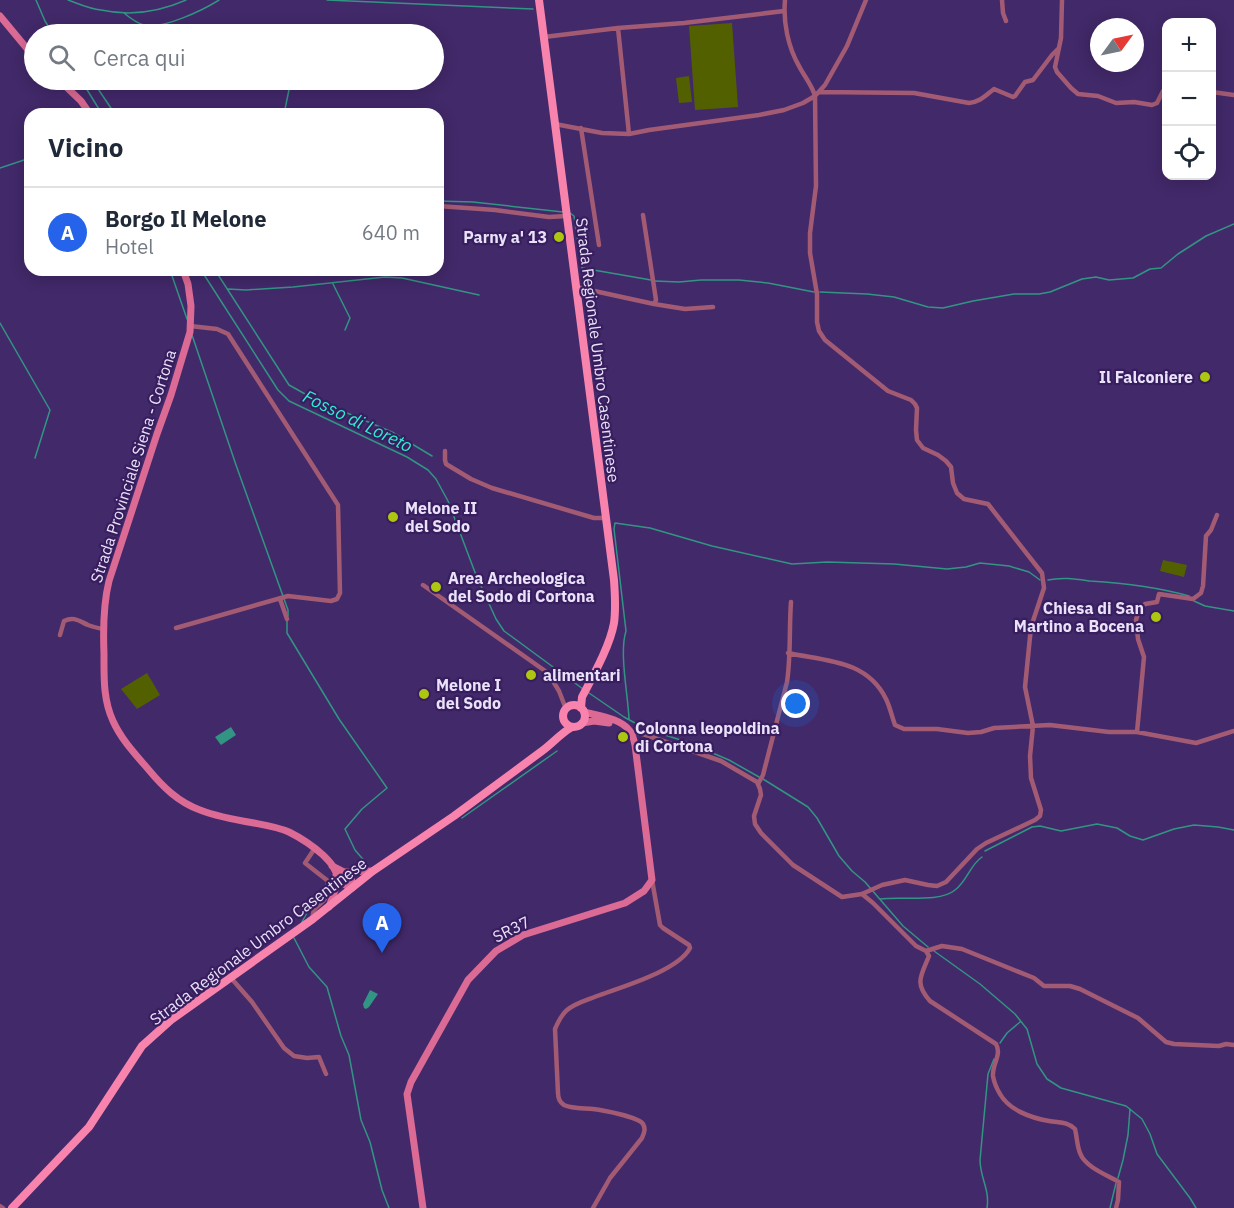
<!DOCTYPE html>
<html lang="it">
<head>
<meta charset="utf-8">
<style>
	body { margin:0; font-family:"IBM Plex Sans",sans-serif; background:#f6f6f7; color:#1f2937 }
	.controls { position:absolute; right:18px; top:18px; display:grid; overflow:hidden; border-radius:12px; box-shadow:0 3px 15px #0003 }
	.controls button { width:54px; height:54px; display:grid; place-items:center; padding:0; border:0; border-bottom:2px solid #e0e1e3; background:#fff; color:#1f2937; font:30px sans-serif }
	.compass { position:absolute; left:1090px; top:18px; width:54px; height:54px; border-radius:50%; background:#fff; box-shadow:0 3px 15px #0003; rotate:57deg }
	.you { position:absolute; left:796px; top:704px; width:21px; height:21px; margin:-15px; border:4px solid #fff; border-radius:50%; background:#1a73e8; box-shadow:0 0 0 9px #1a73e833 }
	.badge { display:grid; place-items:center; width:39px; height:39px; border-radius:50%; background:#2563eb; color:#fff; font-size:20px; font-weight:700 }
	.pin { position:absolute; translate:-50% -50px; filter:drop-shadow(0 2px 3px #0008) }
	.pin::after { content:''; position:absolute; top:32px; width:21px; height:18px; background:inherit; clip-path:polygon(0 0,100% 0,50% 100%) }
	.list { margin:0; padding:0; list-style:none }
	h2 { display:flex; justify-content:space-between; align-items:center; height:78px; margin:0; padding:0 24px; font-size:26px }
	h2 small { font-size:20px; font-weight:400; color:#747a83 }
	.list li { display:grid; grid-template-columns:39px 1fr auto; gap:18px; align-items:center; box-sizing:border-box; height:90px; padding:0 24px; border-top:2px solid #e0e1e3 }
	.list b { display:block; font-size:22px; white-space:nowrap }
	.list p { margin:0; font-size:20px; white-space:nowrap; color:#747a83 }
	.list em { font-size:20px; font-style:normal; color:#747a83 }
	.icon { flex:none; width:33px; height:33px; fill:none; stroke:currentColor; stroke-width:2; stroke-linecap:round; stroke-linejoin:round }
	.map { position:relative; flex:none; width:1234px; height:1208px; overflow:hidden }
	.search { position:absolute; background:#fff; box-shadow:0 3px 15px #0003; left:24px; top:24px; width:420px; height:66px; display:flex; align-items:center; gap:15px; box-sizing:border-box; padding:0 21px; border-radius:33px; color:#747a83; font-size:22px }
	.panel { position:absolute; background:#fff; box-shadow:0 3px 15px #0003; left:24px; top:108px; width:420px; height:168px; border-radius:18px }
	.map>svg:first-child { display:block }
	.green { fill:#536000 }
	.water { fill:#329583 }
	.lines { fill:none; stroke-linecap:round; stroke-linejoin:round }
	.stream { stroke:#329583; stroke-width:1.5 }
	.street { stroke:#a35b74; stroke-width:4.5 }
	.secondary { stroke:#db6a94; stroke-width:7 }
	.primary { stroke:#f883ad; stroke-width:8 }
	.poi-dot { fill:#adc610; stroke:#381e5e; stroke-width:2 }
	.labels { text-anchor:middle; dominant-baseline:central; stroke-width:4.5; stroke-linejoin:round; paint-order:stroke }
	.poi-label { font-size:16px; font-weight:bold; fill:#e9e2fa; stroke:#381e5e; text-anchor:start }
	.street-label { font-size:16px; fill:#e9e2fa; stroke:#381e5e }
	.water-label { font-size:18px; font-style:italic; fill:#2cefd0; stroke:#381e5e }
</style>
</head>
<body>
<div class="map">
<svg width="1234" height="1208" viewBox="0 0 1234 1208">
	<rect width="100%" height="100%" fill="#42296a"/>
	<!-- green -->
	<path class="green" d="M732,23L738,107L695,110L689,26Z
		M689,76L692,102L679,103L676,78Z
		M1163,560L1187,565L1184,577L1160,571Z
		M147,673L160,695L137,709L121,689Z"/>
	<!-- water -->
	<path class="water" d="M231,727L236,735L221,745L215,737Z
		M370,990L378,994L369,1007L366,1009L364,1008L363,1004Z"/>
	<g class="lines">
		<!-- stream -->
		<path class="stream" d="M36,0L45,21L53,34
			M68,0C79,4 90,9 101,10C129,16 159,12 186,0
			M327,0L533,9
			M124,13C130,18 136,23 144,25C162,30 203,10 219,0
			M81,80L102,114
			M92,80L115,114
			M284,114L291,80
			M0,168L30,158
			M438,201L473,202L563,212
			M570,213L574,216L582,268L651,280
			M170,270L187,319
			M201,270L278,390L289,401L407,457L428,470L436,479L448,501L476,575L496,619L504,631L583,689
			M215,270L289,385L314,399L392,432L432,456
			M655,281L679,282L701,280H739L768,283L814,292
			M333,284L350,318L345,330
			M228,289L246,290L293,287L385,277L402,278L479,295
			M820,292L867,294L894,297L928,307L943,308L973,301L1014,294H1039L1050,292L1082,279L1096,277L1109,280L1133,278L1150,269L1161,268L1178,254L1206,236L1234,224
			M0,323L50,410L35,458
			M192,335L236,465L288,610V616
			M1048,580C1062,577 1075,579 1090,581C1123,583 1157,587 1189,596
			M1194,601L1205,606L1234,611
			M287,621V633L339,719L387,788L362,809L345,829L355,850L367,864L361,868
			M589,693L624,717L646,729L687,742L729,760L759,777
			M629,719C628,694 619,653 626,631L614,529L615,523L650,528L712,546L792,564L827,562L894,564L947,569L966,567L980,563L1009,566L1029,572L1040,580
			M763,779L808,807L817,818L839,856L852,871L865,882L903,926L928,947
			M462,818L557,751
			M985,851L1032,827L1040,826L1061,831L1097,824L1117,828L1130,836L1143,840L1174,829L1194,825L1218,827L1234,830
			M880,899C900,896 940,903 955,890C967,881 970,865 982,857
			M301,924L312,903L325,893
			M294,938L309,967L327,987L341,1036L349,1055L361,1120L370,1142L382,1190L389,1208
			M934,951L980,984L1015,1014L1027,1029L1037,1064L1047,1079L1061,1088L1126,1106L1142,1119L1150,1134L1157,1154L1190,1198L1196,1208
			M1000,1043L1007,1033L1020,1022
			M1118,1178L1123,1160L1128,1135L1130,1109
			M987,1208C990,1189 980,1178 980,1160L988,1074L994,1059
			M1110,1208L1116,1183"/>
		<!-- street -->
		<path class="street" d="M1002,0L1003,13L1006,21
			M1062,0L1061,38L1055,67L1057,72L1071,88L1078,94L1098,96L1116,103L1134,102L1152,105L1157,103L1163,91L1166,88
			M618,28L684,23L784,11
			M544,37L618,28L629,134
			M819,92L914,93L969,103C980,102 985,96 994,89L1013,97L1015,96L1025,82L1033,80L1052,55L1059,48
			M1212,92L1234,95
			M555,124L602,133L629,134L649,130L759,115L784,110L803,103L815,96L825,85L847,46L866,0
			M581,128L599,245
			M438,206L495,210L549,217L567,216
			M576,287L654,304L656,300L643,215
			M654,304L685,309L713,307
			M445,451V460L446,464L471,479L492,488L594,518H606
			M423,585L548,673L559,691L566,709
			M280,599L287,619
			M176,628L288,596L331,601L337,599L340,593L338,505L228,334L217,329L190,326
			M60,635L64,621C74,616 79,621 88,625C93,627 98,628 103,629
			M788,653C826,661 867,660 886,699C890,707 892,717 895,725L904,729H937L968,733L981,732L994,728L1050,725L1109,732H1137L1196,743L1234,731
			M631,732L643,734L721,761L757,782L760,789L761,795L754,816L755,824L761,833L793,865L842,897L862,894L882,885L905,880L928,885L937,886L946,882L977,849L986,843L1035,820L1040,816L1041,810L1031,778L1030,756L1033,726L1025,687L1031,627L1044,588L1042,573L988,504L964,499L957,493L953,483L951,467L946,461L938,455L923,448L917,440L916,430L917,408L915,404L911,400L888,391L825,340L819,331L817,322V294L810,253V233L816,186L815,96C812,85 804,76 799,66C788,47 783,22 785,0
			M1137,732L1144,657L1138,639L1136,620L1139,610L1145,604L1157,602L1159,594L1193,599L1201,593L1203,586L1206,536L1211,530L1217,515
			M758,784L763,775L787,682C791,656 789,629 791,602
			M862,894L873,903L916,946L926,951L942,946L962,949L1034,978L1044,986H1070L1080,989L1138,1018L1166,1042L1174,1044L1219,1046L1226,1044L1234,1045
			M313,919C311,906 321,907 326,897C328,893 328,886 328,881L305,863L315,848
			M926,951L929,956C921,976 914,983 930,1001L996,1044C1002,1055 992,1064 993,1076C994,1082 997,1089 1000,1094C1009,1110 1031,1118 1049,1121C1059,1123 1067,1121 1075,1129C1077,1137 1077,1146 1080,1153C1085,1167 1107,1175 1119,1182L1118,1200L1116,1208
			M231,978L252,1002L284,1048L294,1056L307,1058L319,1057L326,1074
			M0,1206L3,1208
			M593,1208L610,1178L642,1138C644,1133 646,1129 643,1124C639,1117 602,1110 593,1109C584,1108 572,1109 564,1105C559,1102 558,1098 558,1093L555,1029C558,1022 561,1015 567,1010C575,1003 587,1000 597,996C621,987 678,971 690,948L689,945L663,928L660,925L652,880"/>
		<!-- secondary -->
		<path class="secondary" d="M0,16L34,57
			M59,80L81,101L90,114
			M183,270L188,284L191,306L190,332L171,395L157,434L109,581C103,605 103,629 104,654C104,676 103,700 113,721C121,739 135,754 148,769C163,787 178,802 200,810C218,817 236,820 254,823C265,825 278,827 289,832C301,838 313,846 323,855C326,858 330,862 332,865C338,875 340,885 352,888C355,875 342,871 332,866
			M582,723L594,721L609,723
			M345,872L373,871
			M329,907L336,887V875
			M423,1208L407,1094L411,1082L468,980L496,951L523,935L625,903L644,891L652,880L635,745C634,741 633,735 630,731C620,718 599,716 584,712"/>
		<!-- primary -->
		<path class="primary" d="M539,0L614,580C615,594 616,609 614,623C610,646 593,676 582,697L581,708
			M563 716a11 11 0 1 1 22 0a11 11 0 1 1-22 0Z
			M12,1208L89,1127L142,1046L171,1020L313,919L373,871L454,816L542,751C553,743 561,733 572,727"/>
	</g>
	<!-- markers -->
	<g class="poi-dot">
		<circle cx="559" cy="237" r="6"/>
		<circle cx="1205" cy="377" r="6"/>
		<circle cx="393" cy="517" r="6"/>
		<circle cx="436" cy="587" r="6"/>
		<circle cx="1156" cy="617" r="6"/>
		<circle cx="531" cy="675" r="6"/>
		<circle cx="424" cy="694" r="6"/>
		<circle cx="623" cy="737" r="6"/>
	</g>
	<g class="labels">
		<!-- poi labels -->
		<g class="poi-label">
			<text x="547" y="237" text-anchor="end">Parny a' 13</text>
			<text x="1193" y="377" text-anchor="end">Il Falconiere</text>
			<text x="405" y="508">Melone II<tspan x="405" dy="18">del Sodo</tspan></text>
			<text x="448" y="578">Area Archeologica<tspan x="448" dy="18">del Sodo di Cortona</tspan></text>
			<text x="1144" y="608" text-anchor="end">Chiesa di San<tspan x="1144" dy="18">Martino a Bocena</tspan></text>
			<text x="543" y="675">alimentari</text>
			<text x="436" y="685">Melone I<tspan x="436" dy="18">del Sodo</tspan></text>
			<text x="635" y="728">Colonna leopoldina<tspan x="635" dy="18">di Cortona</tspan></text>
		</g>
		<!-- street labels -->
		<g class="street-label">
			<text transform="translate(598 350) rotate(83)">Strada Regionale Umbro Casentinese</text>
			<text transform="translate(133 466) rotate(-72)">Strada Provinciale Siena - Cortona</text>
			<text transform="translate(511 929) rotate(-26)">SR37</text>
			<text transform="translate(258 941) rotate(-37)">Strada Regionale Umbro Casentinese</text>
		</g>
		<!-- water labels -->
		<g class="water-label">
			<text transform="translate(358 421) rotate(26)">Fosso di Loreto</text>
		</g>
	</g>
</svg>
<div class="controls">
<button>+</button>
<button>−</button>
<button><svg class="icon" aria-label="locate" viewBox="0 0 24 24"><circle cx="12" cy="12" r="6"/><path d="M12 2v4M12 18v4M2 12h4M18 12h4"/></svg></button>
</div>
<svg class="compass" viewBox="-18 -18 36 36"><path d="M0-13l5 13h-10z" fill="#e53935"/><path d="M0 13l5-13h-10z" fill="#747a83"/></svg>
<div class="you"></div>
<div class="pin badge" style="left:382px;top:953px">A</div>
<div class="search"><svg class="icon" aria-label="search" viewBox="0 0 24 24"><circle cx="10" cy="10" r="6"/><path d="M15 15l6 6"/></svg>Cerca qui</div>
<section class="panel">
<h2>Vicino<small></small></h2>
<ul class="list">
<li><span class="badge">A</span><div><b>Borgo Il Melone</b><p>Hotel</p></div><em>640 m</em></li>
</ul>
</section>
</div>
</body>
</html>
